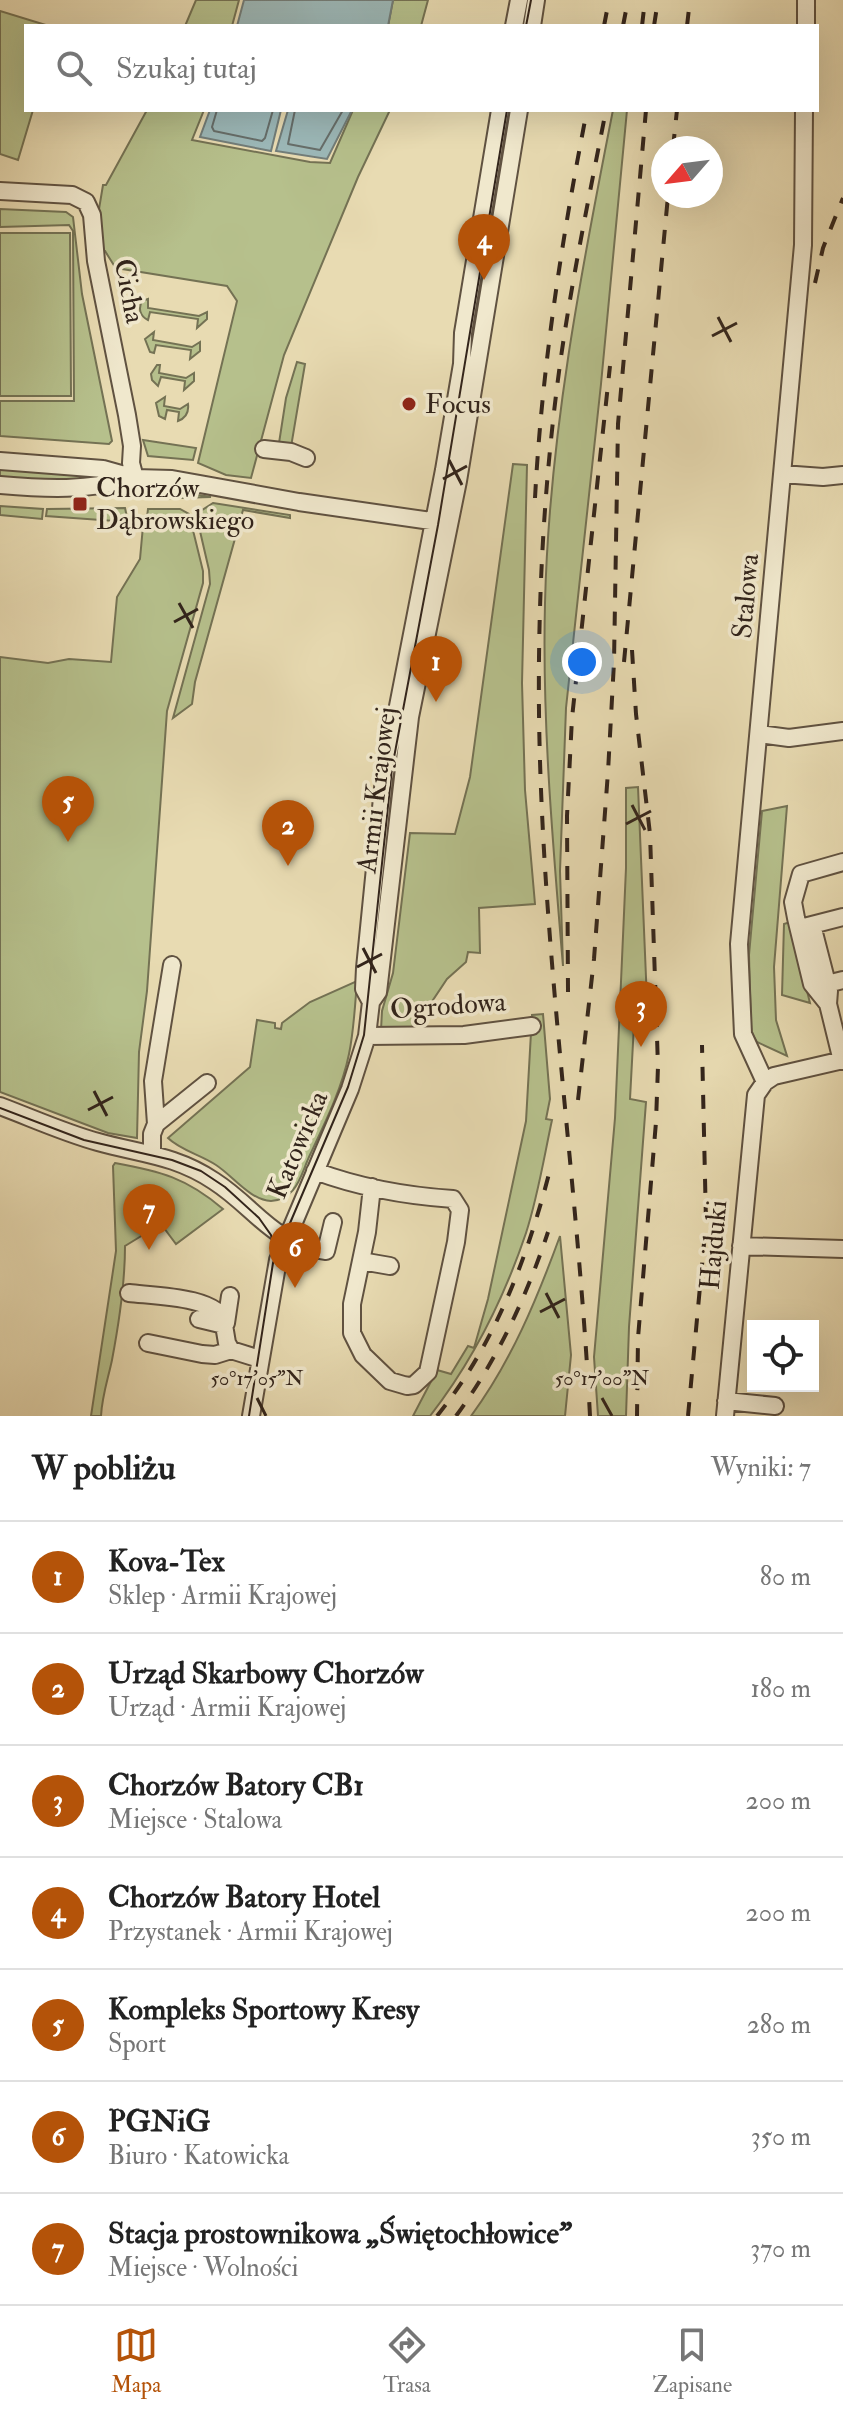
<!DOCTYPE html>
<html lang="pl">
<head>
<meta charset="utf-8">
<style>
	body { margin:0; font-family:"IM FELL Double Pica",serif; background:#f2f2f2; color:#222 }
	.controls { position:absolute; right:24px; bottom:24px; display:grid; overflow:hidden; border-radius:0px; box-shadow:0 8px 32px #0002 }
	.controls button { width:72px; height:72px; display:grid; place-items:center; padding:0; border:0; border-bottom:2px solid #e0e0e0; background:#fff; color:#222; font:40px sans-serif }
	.compass { position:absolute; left:651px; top:136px; width:72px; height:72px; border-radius:50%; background:#fff; box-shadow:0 8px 32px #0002; rotate:242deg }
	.you { position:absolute; left:582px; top:662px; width:28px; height:28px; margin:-20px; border:6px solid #fff; border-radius:50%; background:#1a73e8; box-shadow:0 0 0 12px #1a73e833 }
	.badge { display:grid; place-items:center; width:52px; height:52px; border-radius:50%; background:#b45309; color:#fff; font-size:26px; font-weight:700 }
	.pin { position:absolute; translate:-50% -66px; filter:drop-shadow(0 2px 4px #0008) }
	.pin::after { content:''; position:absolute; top:42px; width:28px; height:24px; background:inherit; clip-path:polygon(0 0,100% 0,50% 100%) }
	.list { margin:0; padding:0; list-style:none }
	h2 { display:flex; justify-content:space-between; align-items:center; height:104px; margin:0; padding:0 32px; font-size:34px }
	h2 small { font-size:26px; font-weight:400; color:#767676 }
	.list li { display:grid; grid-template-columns:52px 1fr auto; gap:24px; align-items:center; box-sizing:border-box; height:112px; padding:0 32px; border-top:2px solid #e0e0e0 }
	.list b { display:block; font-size:30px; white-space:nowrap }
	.list p { margin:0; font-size:26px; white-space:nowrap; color:#767676 }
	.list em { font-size:26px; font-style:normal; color:#767676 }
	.icon { flex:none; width:44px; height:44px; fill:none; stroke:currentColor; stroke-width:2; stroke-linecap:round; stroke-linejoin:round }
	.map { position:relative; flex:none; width:843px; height:1416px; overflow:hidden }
	.search { position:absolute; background:#fff; box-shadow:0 8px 32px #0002; left:24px; right:24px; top:24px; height:88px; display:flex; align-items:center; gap:20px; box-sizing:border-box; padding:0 28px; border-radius:0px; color:#767676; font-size:30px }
	.sheet { height:888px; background:#fff }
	nav { display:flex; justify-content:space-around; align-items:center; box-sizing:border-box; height:112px; border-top:2px solid #e0e0e0; background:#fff; font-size:22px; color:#767676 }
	nav a { display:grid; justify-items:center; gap:4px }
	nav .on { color:#b45309 }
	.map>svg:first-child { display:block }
	.green { fill:#b6c08c; stroke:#747254; stroke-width:2 }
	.water { fill:#9cb8b8; stroke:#727d79; stroke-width:2 }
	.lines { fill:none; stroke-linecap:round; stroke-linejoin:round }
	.shore { stroke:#676e6a; stroke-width:2 }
	.minor-casing { stroke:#605241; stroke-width:20 }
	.minor { stroke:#f0e8cd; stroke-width:16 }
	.tram { stroke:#32241b; stroke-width:2 }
	.rail { stroke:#32241b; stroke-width:4; stroke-dasharray:14 14; stroke-linecap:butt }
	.ticks { fill:none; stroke:#32241b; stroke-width:3 }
	.poi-dot { fill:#8f2418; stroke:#f0e8cd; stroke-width:3 }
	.labels { text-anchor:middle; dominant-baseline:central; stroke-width:7; stroke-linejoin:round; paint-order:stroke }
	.street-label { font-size:28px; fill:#32241b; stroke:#f0e8cd }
	.poi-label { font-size:28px; fill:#32241b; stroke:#f0e8cd; text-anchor:start }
	.ticks-label { font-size:20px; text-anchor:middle; fill:#32241b; stroke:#f0e8cd; stroke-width:7; stroke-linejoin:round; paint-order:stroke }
</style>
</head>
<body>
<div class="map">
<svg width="843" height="1416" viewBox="0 0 843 1416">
	<rect width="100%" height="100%" fill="#e8dbb2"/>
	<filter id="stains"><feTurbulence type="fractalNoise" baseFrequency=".0025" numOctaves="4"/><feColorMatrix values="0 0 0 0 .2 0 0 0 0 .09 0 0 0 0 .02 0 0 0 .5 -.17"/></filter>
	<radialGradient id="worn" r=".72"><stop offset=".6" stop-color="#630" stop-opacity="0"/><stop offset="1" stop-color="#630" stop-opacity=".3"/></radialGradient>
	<!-- green -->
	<path class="green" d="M196,0H239L232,26H185Z
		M393,0H428L421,26H388Z
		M0,11L49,26H26V110H33L18,160L0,154Z
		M147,110H204L192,140L310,162L330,163L353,110H390L358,177L284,355L251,478L226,475L198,463L237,301L227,286L122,269L115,267L105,251L100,250L99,209L103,185H106Z
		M613,110H627L601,384L566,708L560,871L563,966C553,845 542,724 545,603C549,437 581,272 613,110Z
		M0,209L66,212L73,217L82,294L112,441L109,444L0,436V401H74L73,231L69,225L0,227Z
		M0,233H70L71,396H0Z
		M148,299V308L199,316L207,312V319L197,328L198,319L150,312L148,320C140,316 138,309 142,301Z
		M154,332L153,340L192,347L200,342V351L190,359L191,350L156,345L154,353L150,352L145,339Z
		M297,362L305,364L291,447L279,443L286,398Z
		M157,365H160L159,373L186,378L194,373V381L184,390L185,381L161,377L158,386L152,380L151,374Z
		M165,397L164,406L180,409L188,404C189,412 186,418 178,421L179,412L167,410L165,419L159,416L156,403Z
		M143,440L196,448L193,460L148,456Z
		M513,464L527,465L522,683L525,790L535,904L479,908L480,953L468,952L466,962L447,979L413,1030H381L382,1011L393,973L410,833L455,834L470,777Z
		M0,468L105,476L106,479L50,481L0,478Z
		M168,491H173L211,497L150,499L160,492Z
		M213,503L290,515V518L243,510L195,682L192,704L173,718L210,584L209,570L196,514Z
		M0,506L43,509L42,519L0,515Z
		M125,508L128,522L46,516L47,509Z
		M148,509H180L189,514L203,571V583L167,711L147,991L139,1052L137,1138L108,1133L0,1092V657L48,663L69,659L111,662L117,597L140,559L143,526H146Z
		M638,787L648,1025L634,1024L630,1099L646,1102L629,1327L626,1416H598L594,1357L615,1118L626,868V788Z
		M787,806L774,967L776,1020L787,1056L757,1042L751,1032L749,955L762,811Z
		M790,922L810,1003L782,995L784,924Z
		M357,981C355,1005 354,1030 349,1054C342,1089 324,1125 309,1157C304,1168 301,1181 293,1190C288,1196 279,1201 271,1201C250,1200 233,1176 216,1165C201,1155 180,1150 168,1138L250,1067L257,1020L275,1023V1028L281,1029L282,1023L310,1002Z
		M543,1014L550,1099L546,1119L552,1120C544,1157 538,1196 526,1233C504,1298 472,1362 430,1416H413L437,1370L451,1374L468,1346L474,1348L488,1299L526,1121L532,1015Z
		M115,1163C160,1171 187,1178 223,1209L176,1244L161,1224L125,1246C125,1283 119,1323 112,1360C108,1379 102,1396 101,1416H91L116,1251L113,1166Z
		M560,1236L571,1355L565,1416H471C511,1362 537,1299 560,1236Z"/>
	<!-- water -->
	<path class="water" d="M244,0H393L388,26H237Z
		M210,110H281L271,151L200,137Z
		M288,110H352L327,159L276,151Z"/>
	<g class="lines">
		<!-- shore -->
		<path class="shore" d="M217,110L212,127L214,131L262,141L265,138L273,110
			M295,110L288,144L320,150L343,110"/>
		<defs>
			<path id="minor" d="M514,26L519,0
				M532,26L536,0
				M806,26V0
				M0,191L72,195L86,202L92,215L96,261L127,415L132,446L131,463L135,478
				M264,449L291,452L306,458
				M0,461L103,469L135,478L172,479L299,502L445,523
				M782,474L823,477L843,475
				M0,485C45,489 89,491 133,478
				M759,734L789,738L843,731
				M812,925L829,991L828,1004
				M804,927L843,917
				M827,984L843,980
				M371,1002L364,989L365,968L384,778L444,470L462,364L463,333L500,110
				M367,1036L464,1035L532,1026
				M842,1061L828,1004L812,984L796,918L793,902L801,874L843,862
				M765,1082L743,1034L739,944L803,245L804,110
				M0,1106C32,1118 65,1133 98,1142C141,1154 175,1155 214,1181C256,1208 272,1244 326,1251L333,1222
				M156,1124L153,1081L172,965
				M152,1154V1134L156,1124L207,1083
				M315,1171C358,1187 408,1196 453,1199L460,1210L456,1242L428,1372L414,1385L407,1386L390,1381L363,1355L352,1333V1304L367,1232L372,1187
				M741,1246L843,1249
				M361,1261L390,1266
				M129,1293C154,1296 217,1296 226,1323
				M199,1319L224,1325L227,1343L231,1350L260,1359
				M226,1323L230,1296
				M148,1343L202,1354L215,1355L231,1350
				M726,1401L775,1406
				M251,1416L278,1260L350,1089L367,1036L371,1002L378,992L410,717L458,481L519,110
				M725,1416L756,1095L765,1082L774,1076L843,1060"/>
		</defs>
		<!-- minor casing -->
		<use href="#minor" class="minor-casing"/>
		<!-- minor -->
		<use href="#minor" class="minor"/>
		<!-- tram -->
		<path class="tram" d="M526,26L531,0
			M0,1108L84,1140L172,1160L201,1171L225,1187L259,1218L271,1235L276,1255
			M249,1416L273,1263L348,1087L364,1035L392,768L438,525L507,110"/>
		<!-- rail -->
		<path class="rail" d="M604,26L609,0
			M623,26L628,0
			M642,26L645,0
			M654,26L658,0
			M687,26L690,0
			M673,148L677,110
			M815,283L823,248L843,198
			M535,498C542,367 562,238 587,110
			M632,650L636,714L650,834L658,1066L656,1122L638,1338L637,1416
			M624,662L668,196
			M568,992L567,816L572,718L610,366
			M578,1100L594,959L608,772L614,662L618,424L646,110
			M437,1416C495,1344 527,1259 550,1170
			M456,1416C497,1360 526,1298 548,1232
			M590,1416C577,1164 536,912 539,659C540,558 547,457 561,357C573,274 590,192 606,110
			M688,1416L706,1222L702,1045"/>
	</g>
	<!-- ticks -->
	<path class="ticks" d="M718,317L731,342M712,336L737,323M449,460L462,485M443,479L467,466M179,603L193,628M174,622L198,609M632,805L645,830M626,824L651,811M363,948L376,973M357,967L382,954M94,1091L107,1116M88,1110L113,1097M546,1293L559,1318M540,1312L565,1299M257,1398L266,1416M602,1398L612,1416"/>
	<!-- markers -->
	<g class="poi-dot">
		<circle cx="409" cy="404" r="8"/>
		<rect x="72" y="496" width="16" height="16" rx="4"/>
	</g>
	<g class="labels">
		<!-- street labels -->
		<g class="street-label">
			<text transform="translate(129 291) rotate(79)">Cicha</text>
			<text transform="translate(746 596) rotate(-85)">Stalowa</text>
			<text transform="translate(377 790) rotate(-83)">Armii Krajowej</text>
			<text transform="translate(448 1006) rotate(-4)">Ogrodowa</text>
			<text transform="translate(298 1145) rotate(-67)">Katowicka</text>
			<text transform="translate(714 1245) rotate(-85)">Hajduki</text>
		</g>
		<!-- poi labels -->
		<g class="poi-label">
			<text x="425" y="404">Focus</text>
			<text x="96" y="488">Chorzów<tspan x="96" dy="32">Dąbrowskiego</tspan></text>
		</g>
	</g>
	<g class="ticks-label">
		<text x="257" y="1385">50°17'05"N</text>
		<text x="602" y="1385">50°17'00"N</text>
	</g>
	<rect width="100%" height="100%" filter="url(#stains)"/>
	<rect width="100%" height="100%" fill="url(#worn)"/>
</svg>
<div class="controls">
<button><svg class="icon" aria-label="locate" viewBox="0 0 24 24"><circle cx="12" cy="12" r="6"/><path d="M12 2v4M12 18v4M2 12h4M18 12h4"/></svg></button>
</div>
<svg class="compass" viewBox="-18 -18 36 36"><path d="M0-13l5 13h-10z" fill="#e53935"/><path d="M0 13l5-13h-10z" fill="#767676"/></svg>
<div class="you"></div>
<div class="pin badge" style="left:436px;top:702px">1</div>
<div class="pin badge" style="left:288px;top:866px">2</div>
<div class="pin badge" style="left:641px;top:1047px">3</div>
<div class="pin badge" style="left:484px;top:280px">4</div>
<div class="pin badge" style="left:68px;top:842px">5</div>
<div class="pin badge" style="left:295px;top:1288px">6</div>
<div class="pin badge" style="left:149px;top:1250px">7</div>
<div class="search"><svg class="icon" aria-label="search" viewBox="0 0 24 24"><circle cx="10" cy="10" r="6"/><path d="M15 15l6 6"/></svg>Szukaj tutaj</div>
</div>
<section class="sheet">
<h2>W pobliżu<small>Wyniki: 7</small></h2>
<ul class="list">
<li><span class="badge">1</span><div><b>Kova-Tex</b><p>Sklep · Armii Krajowej</p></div><em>80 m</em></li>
<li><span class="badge">2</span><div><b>Urząd Skarbowy Chorzów</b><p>Urząd · Armii Krajowej</p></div><em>180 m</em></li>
<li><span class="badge">3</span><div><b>Chorzów Batory CB1</b><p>Miejsce · Stalowa</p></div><em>200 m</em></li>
<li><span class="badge">4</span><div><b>Chorzów Batory Hotel</b><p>Przystanek · Armii Krajowej</p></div><em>200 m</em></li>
<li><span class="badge">5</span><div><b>Kompleks Sportowy Kresy</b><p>Sport</p></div><em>280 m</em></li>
<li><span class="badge">6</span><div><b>PGNiG</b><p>Biuro · Katowicka</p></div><em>350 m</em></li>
<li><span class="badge">7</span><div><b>Stacja prostownikowa „Świętochłowice”</b><p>Miejsce · Wolności</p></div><em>370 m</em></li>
</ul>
</section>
<nav>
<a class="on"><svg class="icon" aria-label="map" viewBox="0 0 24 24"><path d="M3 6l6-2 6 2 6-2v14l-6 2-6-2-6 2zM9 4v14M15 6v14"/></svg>Mapa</a>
<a><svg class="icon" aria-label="directions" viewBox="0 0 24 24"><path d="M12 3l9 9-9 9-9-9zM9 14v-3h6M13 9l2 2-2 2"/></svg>Trasa</a>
<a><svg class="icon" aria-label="saved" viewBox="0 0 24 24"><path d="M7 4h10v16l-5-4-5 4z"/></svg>Zapisane</a>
</nav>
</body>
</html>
